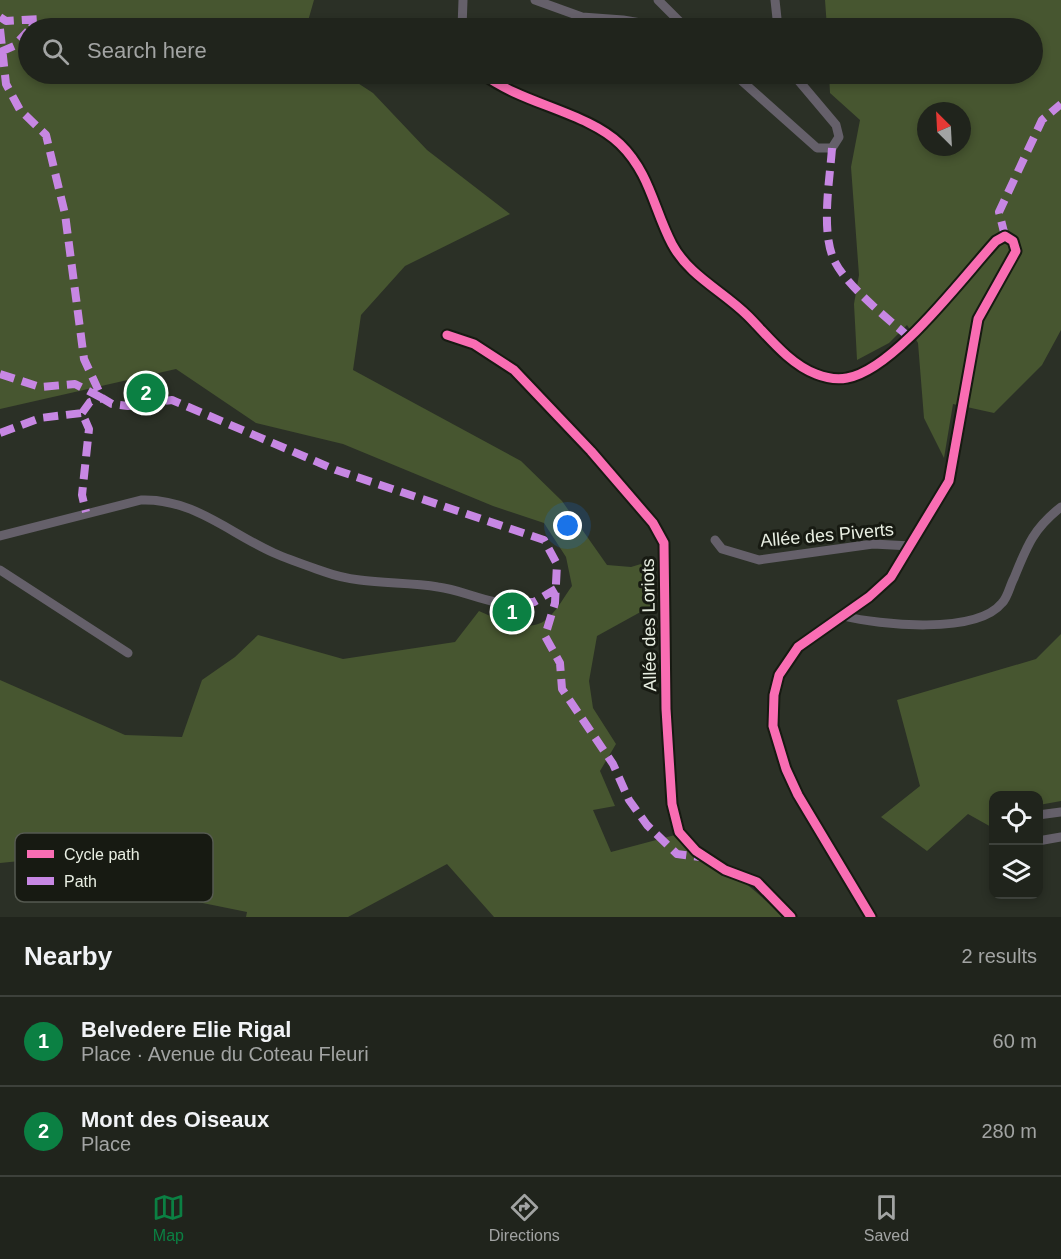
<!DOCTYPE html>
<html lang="en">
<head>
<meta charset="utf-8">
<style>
	body { margin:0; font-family:Helvetica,sans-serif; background:#2d3029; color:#f1f3f6 }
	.controls { position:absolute; right:18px; bottom:18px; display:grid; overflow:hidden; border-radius:12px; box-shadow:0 3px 9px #0003 }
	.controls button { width:54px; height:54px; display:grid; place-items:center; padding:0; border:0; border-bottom:2px solid #3d413b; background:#20241c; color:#f1f3f6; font:30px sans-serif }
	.compass { position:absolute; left:917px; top:102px; width:54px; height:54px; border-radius:50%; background:#20241c; box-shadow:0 3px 9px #0003; rotate:336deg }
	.you { position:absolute; left:568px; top:526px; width:21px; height:21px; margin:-15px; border:4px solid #fff; border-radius:50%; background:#1a73e8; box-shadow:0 0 0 9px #1a73e833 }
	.badge { display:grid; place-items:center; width:39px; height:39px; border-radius:50%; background:#0b8043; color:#fff; font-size:20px; font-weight:700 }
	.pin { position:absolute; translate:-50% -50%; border:3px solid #fff; box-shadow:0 2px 6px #0006 }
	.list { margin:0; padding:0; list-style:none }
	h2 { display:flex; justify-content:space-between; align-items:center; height:78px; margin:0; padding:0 24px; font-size:26px }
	h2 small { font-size:20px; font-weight:400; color:#a2a4a3 }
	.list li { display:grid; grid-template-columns:39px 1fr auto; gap:18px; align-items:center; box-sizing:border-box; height:90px; padding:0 24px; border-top:2px solid #3d413b }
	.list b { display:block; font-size:22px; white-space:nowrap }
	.list p { margin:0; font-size:20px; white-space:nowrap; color:#a2a4a3 }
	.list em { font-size:20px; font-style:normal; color:#a2a4a3 }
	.icon { flex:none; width:33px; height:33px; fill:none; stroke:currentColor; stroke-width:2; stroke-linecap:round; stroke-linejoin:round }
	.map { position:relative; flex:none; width:1061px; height:917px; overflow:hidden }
	.search { position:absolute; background:#20241c; box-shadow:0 3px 9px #0003; left:18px; right:18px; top:18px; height:66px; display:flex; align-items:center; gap:15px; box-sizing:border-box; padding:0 21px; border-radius:33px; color:#a2a4a3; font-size:22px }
	.sheet { height:258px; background:#20241c }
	nav { display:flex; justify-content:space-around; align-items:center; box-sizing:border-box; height:84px; border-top:2px solid #3d413b; background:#20241c; font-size:16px; color:#a2a4a3 }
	nav a { display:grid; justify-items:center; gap:3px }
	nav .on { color:#0b8043 }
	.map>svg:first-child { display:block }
	.green { fill:#475630; fill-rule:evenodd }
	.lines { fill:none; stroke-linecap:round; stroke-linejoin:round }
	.street { stroke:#65606a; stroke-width:9 }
	.quiet { stroke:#c787e3; stroke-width:8; stroke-dasharray:15 8; stroke-linecap:butt }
	.cycleway-casing { stroke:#171a12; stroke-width:13 }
	.cycleway { stroke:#f96db3; stroke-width:9 }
	.labels { text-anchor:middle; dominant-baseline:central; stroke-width:6; stroke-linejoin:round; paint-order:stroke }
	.street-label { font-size:18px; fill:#e9efe3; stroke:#171a12 }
	.key { fill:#171a12; stroke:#565a51; stroke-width:1.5 }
	.key-label { font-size:16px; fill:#e9efe3 }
</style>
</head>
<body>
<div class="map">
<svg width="1061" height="917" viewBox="0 0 1061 917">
	<rect width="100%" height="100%" fill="#2b3026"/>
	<!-- green -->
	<path class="green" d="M0,0H314L306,28H28V74H344L373,93L427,150L510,214L405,266L361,315L353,370L521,461L562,501L607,565L631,567L654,560L655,604L597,636L589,681L593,708L616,744L600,771L615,806L593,810L611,852L675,835C714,860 751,883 782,917H494L447,864L348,917H246L247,912L109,884L41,895L30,860L0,863V680L125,735L182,737L202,680L235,657L258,635L343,659L455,642L479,611C497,619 526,634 546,620C556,612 564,597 572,586L566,557L544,523L493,506L343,444L256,423L176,369L0,409Z
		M825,0H1061V330L1042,365L994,413L953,404L944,458L924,418L918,343L907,325L889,343L857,360L854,304L859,275L851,167L860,120L830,93L829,74H1032V28H827ZM926,111H962V147H926Z
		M1061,634V801L1039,805L1038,796H994L993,828L968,814L927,851L881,817L920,786L897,700L1036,659Z"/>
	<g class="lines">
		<!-- street -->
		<path class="street" d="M535,0L582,17L623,20L670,28
			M658,0L686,28
			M775,0L778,28
			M462,28L463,0
			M483,74C522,104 587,112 620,144C650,173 654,210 672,244C689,276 723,291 748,316C768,336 789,364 816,374C826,378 837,380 847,378C894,370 963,277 996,241L1005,236L1013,241L1016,251L978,319L949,481L891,577L869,597L798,647L779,675L774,695L773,726L786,769L798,795L871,917
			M734,74L817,148H832L839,137L836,125L793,74
			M447,335L474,344L514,370L591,451L653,523L664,543L666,709L672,804L679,832L696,851L725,870L757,882L791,917
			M0,536L141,500C193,498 229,533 274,553C290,560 308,566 325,572C361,585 400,581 438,587C465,590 494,608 522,602
			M715,540L722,549L759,560L873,544L911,546
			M0,570L128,653
			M843,616C880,625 976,635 1002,603C1008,597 1010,585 1014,578C1027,546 1033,529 1061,507
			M1038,815L1061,812
			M1038,841L1061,837"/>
		<!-- quiet -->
		<path class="quiet" d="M0,17L6,21L39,19L31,28
			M0,29L6,84L20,110L46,135L65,214L84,359L102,398
			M0,52L14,46L28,31
			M832,148C830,179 820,233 835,262C848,287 888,319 909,337
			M1005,236L999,212L1042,120L1061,104
			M0,374L40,387L75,384L102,398
			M82,413L90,402L102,398L112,404L128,406L172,400L336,470L544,540L557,564L555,603L545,636L560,663L562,689L613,764L629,800L647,825L677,854L700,857
			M0,433L40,418L82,413L89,429L82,495L86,512
			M522,602H534L556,589"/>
		<defs>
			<path id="cycleway" d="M483,74C522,104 587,112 620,144C650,173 654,210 672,244C689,276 723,291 748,316C768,336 789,364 816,374C826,378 837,380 847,378C894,370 963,277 996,241L1005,236L1013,241L1016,251L978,319L949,481L891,577L869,597L798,647L779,675L774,695L773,726L786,769L798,795L871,917
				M447,335L474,344L514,370L591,451L653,523L664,543L666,709L672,804L679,832L696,851L725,870L757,882L791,917"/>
		</defs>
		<!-- cycleway casing -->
		<use href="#cycleway" class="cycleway-casing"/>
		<!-- cycleway -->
		<use href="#cycleway" class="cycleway"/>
	</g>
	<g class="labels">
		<!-- street labels -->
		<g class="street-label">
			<text transform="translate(827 535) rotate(-5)">Allée des Piverts</text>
			<text transform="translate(649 625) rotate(-91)">Allée des Loriots</text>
		</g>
	</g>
	<!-- legend -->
	<rect x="15" y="833" width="198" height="69" rx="9" class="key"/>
	<rect x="27" y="850" width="27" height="8" fill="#f96db3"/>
	<rect x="27" y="877" width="27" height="8" fill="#c787e3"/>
	<g class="key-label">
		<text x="64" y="860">Cycle path</text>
		<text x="64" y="887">Path</text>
	</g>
</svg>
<div class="controls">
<button><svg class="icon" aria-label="locate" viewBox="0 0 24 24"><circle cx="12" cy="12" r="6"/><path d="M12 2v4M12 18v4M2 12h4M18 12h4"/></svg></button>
<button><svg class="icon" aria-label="layers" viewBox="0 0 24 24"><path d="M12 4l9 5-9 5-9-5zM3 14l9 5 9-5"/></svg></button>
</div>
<svg class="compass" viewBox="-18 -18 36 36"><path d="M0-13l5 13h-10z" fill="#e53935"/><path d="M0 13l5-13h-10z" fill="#a2a4a3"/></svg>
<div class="you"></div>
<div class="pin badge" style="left:512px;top:612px">1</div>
<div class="pin badge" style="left:146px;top:393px">2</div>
<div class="search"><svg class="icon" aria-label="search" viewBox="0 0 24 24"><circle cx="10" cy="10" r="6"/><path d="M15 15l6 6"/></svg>Search here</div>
</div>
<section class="sheet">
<h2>Nearby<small>2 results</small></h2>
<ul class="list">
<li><span class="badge">1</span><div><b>Belvedere Elie Rigal</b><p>Place · Avenue du Coteau Fleuri</p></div><em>60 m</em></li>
<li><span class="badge">2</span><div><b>Mont des Oiseaux</b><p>Place</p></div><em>280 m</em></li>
</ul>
</section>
<nav>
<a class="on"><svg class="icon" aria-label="map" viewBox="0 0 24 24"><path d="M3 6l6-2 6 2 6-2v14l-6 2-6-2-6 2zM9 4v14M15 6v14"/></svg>Map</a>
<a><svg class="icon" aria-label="directions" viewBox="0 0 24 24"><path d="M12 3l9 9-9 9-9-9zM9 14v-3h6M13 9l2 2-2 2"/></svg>Directions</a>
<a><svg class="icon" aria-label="saved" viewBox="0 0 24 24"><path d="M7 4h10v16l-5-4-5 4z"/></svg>Saved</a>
</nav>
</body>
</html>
